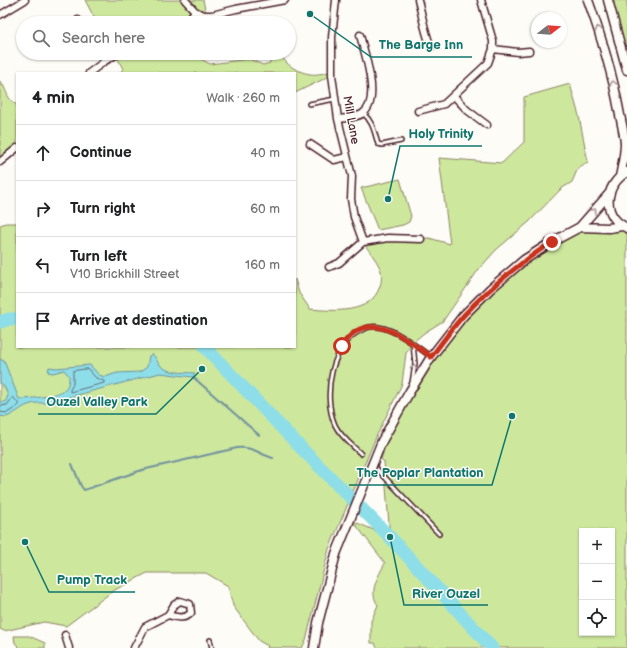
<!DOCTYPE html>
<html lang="en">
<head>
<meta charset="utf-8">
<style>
	body { margin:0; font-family:"Balsamiq Sans",sans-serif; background:#f2f2f2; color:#202124 }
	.controls { position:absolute; right:12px; bottom:12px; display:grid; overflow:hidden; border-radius:0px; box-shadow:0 1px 3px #0004 }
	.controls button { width:36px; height:36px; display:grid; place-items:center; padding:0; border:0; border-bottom:1px solid #e0e0e0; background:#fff; color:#202124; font:20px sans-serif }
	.compass { position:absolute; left:531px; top:12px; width:36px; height:36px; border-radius:50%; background:#fff; box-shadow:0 1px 3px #0004; rotate:73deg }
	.stop { position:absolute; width:12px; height:12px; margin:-9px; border:3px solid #c8321e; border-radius:50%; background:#fff }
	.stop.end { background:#c8321e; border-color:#fff; box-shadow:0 1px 4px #0008 }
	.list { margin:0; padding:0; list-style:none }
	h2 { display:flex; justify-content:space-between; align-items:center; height:52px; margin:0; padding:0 16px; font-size:17px }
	h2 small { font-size:13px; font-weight:400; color:#757577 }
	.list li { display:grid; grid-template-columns:26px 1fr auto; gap:12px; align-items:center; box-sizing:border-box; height:56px; padding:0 16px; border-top:1px solid #e0e0e0 }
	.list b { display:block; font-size:15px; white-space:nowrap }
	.list p { margin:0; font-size:13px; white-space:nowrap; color:#757577 }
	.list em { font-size:13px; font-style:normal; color:#757577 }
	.icon { flex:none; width:22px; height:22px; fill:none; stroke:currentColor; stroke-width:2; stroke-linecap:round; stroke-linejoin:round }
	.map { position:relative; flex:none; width:627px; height:648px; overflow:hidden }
	.search { position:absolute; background:#fff; box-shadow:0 1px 3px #0004; left:16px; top:16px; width:280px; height:44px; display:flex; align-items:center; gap:10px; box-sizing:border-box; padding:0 14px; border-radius:22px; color:#757577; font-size:15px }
	.panel { position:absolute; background:#fff; box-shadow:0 1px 3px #0004; left:16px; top:72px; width:280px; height:276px; border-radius:0px }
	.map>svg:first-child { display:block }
	.green { fill:#cde79d; stroke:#8c8364; fill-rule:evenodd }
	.water { fill:#8ddee9; stroke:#72929d }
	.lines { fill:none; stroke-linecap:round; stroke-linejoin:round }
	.shore { stroke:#656b77; stroke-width:1 }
	.stream { stroke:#72929d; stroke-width:2 }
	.river { stroke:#8ddee9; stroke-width:13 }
	.service-casing { stroke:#4a1f2b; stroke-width:6 }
	.minor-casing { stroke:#4a1f2b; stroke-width:9 }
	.tertiary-casing { stroke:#4a1f2b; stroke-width:11 }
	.service { stroke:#fdfcf7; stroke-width:3 }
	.minor { stroke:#fdfcf7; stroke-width:6 }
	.tertiary { stroke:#fdfcf7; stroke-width:8 }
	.tertiary-bridge-casing { stroke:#4a1f2b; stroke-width:11; stroke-linecap:butt }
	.tertiary-bridge { stroke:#fdfcf7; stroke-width:8 }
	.oneway { stroke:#ac999b }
	.route { stroke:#c8321e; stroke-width:5 }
	.labels { text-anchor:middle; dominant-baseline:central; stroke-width:3; stroke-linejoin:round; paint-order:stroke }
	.street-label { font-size:12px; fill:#4a1f2b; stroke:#fdfcf7 }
	.leader { fill:none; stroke:#0f766e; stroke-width:1.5 }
	.callout-dot { fill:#0f766e; stroke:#fdfcf7; stroke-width:1.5 }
	.callout-label { font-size:13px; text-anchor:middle; font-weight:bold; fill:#0f766e; stroke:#fdfcf7; stroke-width:3; stroke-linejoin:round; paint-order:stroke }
</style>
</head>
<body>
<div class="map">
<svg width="627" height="648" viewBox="0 0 627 648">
	<rect width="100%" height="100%" fill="#fdfcf7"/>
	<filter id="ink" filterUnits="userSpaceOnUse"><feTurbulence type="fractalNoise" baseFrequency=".025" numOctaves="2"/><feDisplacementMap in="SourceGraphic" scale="8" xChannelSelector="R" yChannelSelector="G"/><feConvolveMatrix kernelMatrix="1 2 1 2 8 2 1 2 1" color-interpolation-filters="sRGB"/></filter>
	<g filter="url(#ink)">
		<!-- green -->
		<path class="green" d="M85,0H203L208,22L97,23Z
			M608,0H627V70Z
			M128,53H186L192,54L210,64L249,59L263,65L270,63L269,53H281C284,65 298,72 310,74C317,75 325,73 332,71V75L295,93V73H120L123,69L117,57Z
			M0,81C7,88 6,100 17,105V148L0,162Z
			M570,84L579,116L588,162L578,168L572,182L561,189L529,222L496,250L479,269L443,321L424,333L412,343L406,353L402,384L376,437L329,549L306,640L302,648H267L268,646L259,641L233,606L228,586L206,573H147L113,591L66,626L44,622L9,630L4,631L0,629V225L6,223H17V347H295V279L299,293L310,309C333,311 371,315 380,286C382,280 382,273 380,268C376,259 368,250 363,242L429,238L450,244L439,158L502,163L524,142V97Z
			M400,179L411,216L409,222L403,225L378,230L361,188Z
			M580,227L627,228V648H377L375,643H371V621L378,605C368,591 378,577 385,563L356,525L348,519L390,537L384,462L381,459L383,453L382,441L410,391L463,316L524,260ZM582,531H612V633H582Z
			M14,636H29L45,643V648H20L15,643Z"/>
		<!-- water -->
		<path class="water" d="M152,354C156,357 156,360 159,364C167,374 183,372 195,373L193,377L160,373L47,403C24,402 25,408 7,417L0,416V402H5L8,396L5,388L0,382V359L4,361L19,399C30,399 59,396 66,388C69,384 69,380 69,376L64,370L53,373L48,372L49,367L56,368L90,365L99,375L105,377L117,373L140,372L147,367L149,356Z"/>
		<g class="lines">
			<!-- shore -->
			<path class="shore" d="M88,369L96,378L104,381V383L70,392V390L73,384V371Z
				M0,406L7,405L13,397L19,404L18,406L7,413L0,412"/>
			<!-- stream -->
			<path class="stream" d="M193,377L259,435
				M72,464L81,486L84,490L142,470L237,448C252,446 259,454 273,458"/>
			<!-- river -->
			<path class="river" d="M0,322L9,319H17
				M205,347L303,450L390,537L492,648"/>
			<defs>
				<path id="service" d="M309,104L335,99
					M363,113C373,122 374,131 378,144L382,145L401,141
					M412,383L415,364L413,344
					M361,454C353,446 340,436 335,425C322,396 331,341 364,329C368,327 374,326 379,327C395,329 418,347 431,357
					M376,468L439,534
					M210,640L212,648"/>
				<path id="minor" d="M185,0L195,11L204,15H212L236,9L285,0
					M336,0L332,37V75L338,119L352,176L351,199L354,217L363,242L388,238L421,239
					M418,0C422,15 425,33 431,47
					M0,15L25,0
					M78,20L80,23
					M186,23L195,11
					M493,49L518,52L529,51
					M100,53L105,61
					M89,73L105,61L119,53
					M454,96L467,110L487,125
					M418,111L444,104L488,63L493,49V41L481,0
					M338,119C346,118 355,118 362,114C382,102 364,52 360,35
					M310,144L334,160L347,157
					M0,162L17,148
					M329,267L339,263L363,242
					M65,635L69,648
					M134,648L145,627L168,615L174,605L180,601L190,604L191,613C184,620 177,617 168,615"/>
				<path id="tertiary" d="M588,0C601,36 612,72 619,110C621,121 624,132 625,143C625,155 622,166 620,177
					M608,0L627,70
					M627,172C604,185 601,216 627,228
					M580,227L609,228L622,226
					M382,441L410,391L431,357L463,316L490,289L524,260L552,242L580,227L609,194
					M314,648L318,623L336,554"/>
			</defs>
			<!-- service casing -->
			<use href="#service" class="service-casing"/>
			<!-- minor casing -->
			<use href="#minor" class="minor-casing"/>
			<!-- tertiary casing -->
			<use href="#tertiary" class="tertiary-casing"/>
			<!-- service -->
			<use href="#service" class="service"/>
			<!-- minor -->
			<use href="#minor" class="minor"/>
			<!-- tertiary -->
			<use href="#tertiary" class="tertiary"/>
			<defs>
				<path id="tertiary-bridge" d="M336,554L382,441"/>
			</defs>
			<!-- tertiary-bridge casing -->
			<use href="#tertiary-bridge" class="tertiary-bridge-casing"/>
			<!-- tertiary-bridge -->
			<use href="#tertiary-bridge" class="tertiary-bridge"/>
		</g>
		<!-- one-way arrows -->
		<defs><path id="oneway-chevron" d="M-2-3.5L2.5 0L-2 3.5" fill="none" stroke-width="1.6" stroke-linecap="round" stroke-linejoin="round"/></defs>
		<g class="oneway">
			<use href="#oneway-chevron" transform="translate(598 29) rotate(-108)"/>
			<use href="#oneway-chevron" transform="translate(613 83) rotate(-104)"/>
			<use href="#oneway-chevron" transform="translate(594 211) rotate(-48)"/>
			<use href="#oneway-chevron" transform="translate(414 367) rotate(-84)"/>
		</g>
	</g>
	<g class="lines" filter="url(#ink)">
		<!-- route -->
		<path class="route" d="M342,346C367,306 405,338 431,357C442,343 452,328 464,315C490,287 520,263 552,242"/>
	</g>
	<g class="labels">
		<!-- street labels -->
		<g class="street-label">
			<text transform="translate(351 120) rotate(80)">Mill Lane</text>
		</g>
	</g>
	<!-- callouts -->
	<path class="leader" d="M310 14L371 57H472M388 199L400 146H482M202 369L156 414H38M512 416L492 485H349M25 542L49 592H135M390 537L404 605H488"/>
	<g class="callout-dot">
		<circle cx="310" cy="14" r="4"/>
		<circle cx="388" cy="199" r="4"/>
		<circle cx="202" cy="369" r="4"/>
		<circle cx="512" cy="416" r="4"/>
		<circle cx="25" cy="542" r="4"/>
		<circle cx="390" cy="537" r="4"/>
	</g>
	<g class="callout-label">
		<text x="421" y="49">The Barge Inn</text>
		<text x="441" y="138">Holy Trinity</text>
		<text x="97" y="406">Ouzel Valley Park</text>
		<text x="420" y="477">The Poplar Plantation</text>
		<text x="92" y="584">Pump Track</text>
		<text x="446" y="598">River Ouzel</text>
	</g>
</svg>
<div class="controls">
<button>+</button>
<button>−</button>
<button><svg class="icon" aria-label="locate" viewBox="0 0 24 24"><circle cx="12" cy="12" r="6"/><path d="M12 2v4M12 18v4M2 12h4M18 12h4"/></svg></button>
</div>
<svg class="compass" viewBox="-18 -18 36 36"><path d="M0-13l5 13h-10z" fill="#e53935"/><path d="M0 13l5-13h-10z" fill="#757577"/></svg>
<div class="stop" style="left:342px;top:346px"></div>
<div class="stop end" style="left:552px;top:242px"></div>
<div class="search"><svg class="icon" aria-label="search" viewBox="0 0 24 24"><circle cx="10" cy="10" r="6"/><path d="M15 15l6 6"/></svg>Search here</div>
<section class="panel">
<h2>4 min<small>Walk · 260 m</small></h2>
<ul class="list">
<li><svg class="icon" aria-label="ahead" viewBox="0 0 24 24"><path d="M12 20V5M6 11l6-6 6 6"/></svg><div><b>Continue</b></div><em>40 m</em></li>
<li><svg class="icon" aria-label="right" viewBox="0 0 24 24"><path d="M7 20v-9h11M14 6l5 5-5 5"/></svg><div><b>Turn right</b></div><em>60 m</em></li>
<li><svg class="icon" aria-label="left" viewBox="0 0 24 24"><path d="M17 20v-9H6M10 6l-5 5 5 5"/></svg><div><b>Turn left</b><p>V10 Brickhill Street</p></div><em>160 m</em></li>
<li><svg class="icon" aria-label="arrive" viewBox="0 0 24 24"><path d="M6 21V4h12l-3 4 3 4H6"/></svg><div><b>Arrive at destination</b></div></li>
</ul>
</section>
</div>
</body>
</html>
